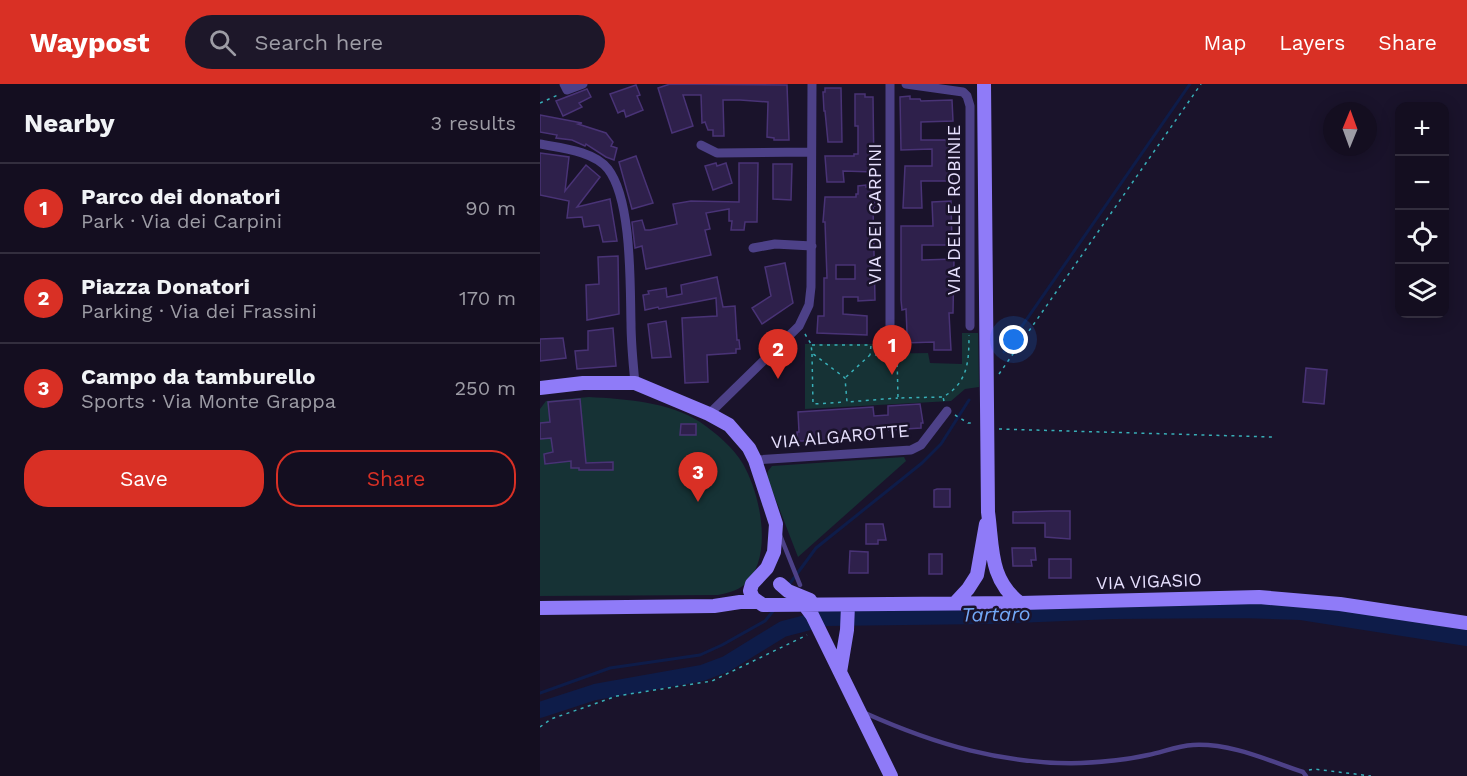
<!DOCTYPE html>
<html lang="en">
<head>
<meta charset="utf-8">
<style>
	body { margin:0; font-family:"Work Sans",sans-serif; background:#1d1729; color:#f1f3f6 }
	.controls { position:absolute; right:18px; top:18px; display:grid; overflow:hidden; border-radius:12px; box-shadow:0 3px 15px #0003 }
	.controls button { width:54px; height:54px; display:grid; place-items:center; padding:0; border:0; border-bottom:2px solid #332e3e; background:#140e20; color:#f1f3f6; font:30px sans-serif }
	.compass { position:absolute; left:783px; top:18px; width:54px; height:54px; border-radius:50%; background:#140e20; box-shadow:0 3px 15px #0003; rotate:1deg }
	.you { position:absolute; left:474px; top:256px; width:21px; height:21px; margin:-15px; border:4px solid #fff; border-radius:50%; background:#1a73e8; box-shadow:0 0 0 9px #1a73e833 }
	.badge { display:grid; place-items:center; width:39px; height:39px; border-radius:50%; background:#d93025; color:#fff; font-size:20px; font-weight:700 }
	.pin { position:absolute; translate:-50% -50px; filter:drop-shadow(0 2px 3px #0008) }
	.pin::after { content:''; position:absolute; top:32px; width:21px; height:18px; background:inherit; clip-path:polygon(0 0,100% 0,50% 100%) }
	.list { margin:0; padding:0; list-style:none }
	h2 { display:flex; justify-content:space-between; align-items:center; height:78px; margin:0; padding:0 24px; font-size:26px }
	h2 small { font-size:20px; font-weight:400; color:#9d9ca5 }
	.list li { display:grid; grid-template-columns:39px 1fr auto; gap:18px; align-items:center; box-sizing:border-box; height:90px; padding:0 24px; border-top:2px solid #332e3e }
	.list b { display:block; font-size:22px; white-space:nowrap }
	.list p { margin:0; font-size:20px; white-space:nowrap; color:#9d9ca5 }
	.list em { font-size:20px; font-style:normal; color:#9d9ca5 }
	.actions { display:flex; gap:12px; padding:18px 24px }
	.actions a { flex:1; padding:14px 0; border:2px solid #d93025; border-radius:24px; text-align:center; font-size:21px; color:#d93025 }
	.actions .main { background:#d93025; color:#fff }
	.icon { flex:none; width:33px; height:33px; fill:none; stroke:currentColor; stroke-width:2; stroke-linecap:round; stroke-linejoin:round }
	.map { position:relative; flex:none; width:927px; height:692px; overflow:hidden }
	header { display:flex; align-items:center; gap:36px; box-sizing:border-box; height:84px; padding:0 30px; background:#d93025; color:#fff }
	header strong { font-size:28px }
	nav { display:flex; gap:33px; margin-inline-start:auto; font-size:21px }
	.search { width:420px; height:54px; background:#1d1729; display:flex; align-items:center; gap:15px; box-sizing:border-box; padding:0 21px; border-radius:33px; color:#9d9ca5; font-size:22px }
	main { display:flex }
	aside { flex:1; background:#140e20 }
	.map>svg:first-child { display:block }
	.green { fill:#163235 }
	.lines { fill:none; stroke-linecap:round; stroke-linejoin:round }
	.stream { stroke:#0e1c49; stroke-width:3 }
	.river { stroke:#0e1c49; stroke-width:16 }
	.building { fill:#2e204b; stroke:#493376; stroke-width:1.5; fill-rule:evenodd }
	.path { stroke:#38afb8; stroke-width:1.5; stroke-dasharray:3 4.5; stroke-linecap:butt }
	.lane { stroke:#4d4188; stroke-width:4.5 }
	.street { stroke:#4d4188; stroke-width:9 }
	.secondary { stroke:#8f7bf8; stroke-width:14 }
	.labels { text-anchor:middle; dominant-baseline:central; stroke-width:5; stroke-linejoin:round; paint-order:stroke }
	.street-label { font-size:18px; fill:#e6dffd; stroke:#1a132b }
	.water-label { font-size:20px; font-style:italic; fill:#73a9f8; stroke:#1a132b }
</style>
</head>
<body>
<header>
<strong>Waypost</strong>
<div class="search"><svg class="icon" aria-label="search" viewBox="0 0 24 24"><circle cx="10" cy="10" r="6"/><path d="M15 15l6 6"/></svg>Search here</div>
<nav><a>Map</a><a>Layers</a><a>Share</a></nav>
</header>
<main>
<aside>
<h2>Nearby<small>3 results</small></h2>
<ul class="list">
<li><span class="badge">1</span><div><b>Parco dei donatori</b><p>Park · Via dei Carpini</p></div><em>90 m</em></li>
<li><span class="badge">2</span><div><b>Piazza Donatori</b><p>Parking · Via dei Frassini</p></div><em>170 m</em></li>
<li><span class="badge">3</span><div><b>Campo da tamburello</b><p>Sports · Via Monte Grappa</p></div><em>250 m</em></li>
</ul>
<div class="actions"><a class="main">Save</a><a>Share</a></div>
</aside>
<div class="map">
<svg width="927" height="692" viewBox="0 0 927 692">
	<rect width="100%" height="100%" fill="#1a132b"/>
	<!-- green -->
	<path class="green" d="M422,249H438L439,303L425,305L411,317L265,325V260H336V270L388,269L390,279L422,280Z
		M49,313C85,315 130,318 160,338C177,350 193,363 203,380C221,411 234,475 204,501C197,507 187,509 178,511L0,512V325L6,317Z
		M364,373L366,377L258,473L227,393L228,387L232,382Z"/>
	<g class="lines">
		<!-- stream -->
		<path class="stream" d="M464,268L650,0
			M248,502L276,464L382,379L401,360L429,316
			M0,609L70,584L160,571L182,561L225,537L234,526"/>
		<!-- river -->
		<path class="river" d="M0,626L55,608L162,589L186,580L243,545L285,534L449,532L573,527L702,526L761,528L927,554"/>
	</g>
	<!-- building -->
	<path class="building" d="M130,0L247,1L249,56H234V54L227,53L228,18L200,16H183L184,52H173V46H168L165,38L162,39L161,11H143L153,42L132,49L118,4Z
		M96,1L100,11L97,12L103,26L86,33L84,26L78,29L70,10Z
		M285,4H301L302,58H288L285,27H284L283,8H285Z
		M47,5L51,13L39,19L42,23L23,32L16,17Z
		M315,10H325V13H333L334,88L303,87L304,98H287L285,72H314V70H318V42H315Z
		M370,12V15H380L381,17L412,16L413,37L381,38V56H413V69H410L412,97H381L382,124H363L365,82H392V65L361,66L360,13Z
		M0,31L42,39L38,40L66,49L73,58L71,62L77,64L74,76L66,73L46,60L45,62L32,56L16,54L17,51L0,48Z
		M0,69L29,73L25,107L46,81L60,93L37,123L70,115L77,157L63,158L59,141L44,143L42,133L27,134L29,117L0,111Z
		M96,72L113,119L92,125L79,78Z
		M176,79L177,82L186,79L192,99L173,106L165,82Z
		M199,79H218L217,138H205L204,146H191L192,137H189V125L166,129L170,145L165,146L171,171L106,185L102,162L95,164L92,138L102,136L105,146H110L137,140L133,120L151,117L199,118Z
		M233,80H252L251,116L233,115Z
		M326,101V103H335V122H333L335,216L318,217V213H303V230L327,232V251L277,249L278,232H284V194H287L285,138H283L285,113H316V110H318V102ZM296,181H315V195H296Z
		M411,117L412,161H382V176L414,175L413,229H409L411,266H394V258L364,259V249H367L366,225L362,226L361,216V142H393L392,118Z
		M78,172L79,230L47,236L46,201L59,200L58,173Z
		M245,179L253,219L222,240L212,224L231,212L225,183Z
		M177,193L183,223L195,222L197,256H199L200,265H196V269L167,271L168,298L145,299L142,234L177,232L176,214L119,225L118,223L105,226L103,211L109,210L108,207L126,204L127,213L142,210L141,201Z
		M126,237L131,273L112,274L108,240Z
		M73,244L76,282L37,285L35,267L48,266V247Z
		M23,254L26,274L0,277V255Z
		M766,284L787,286L784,320L763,318Z
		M40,315L46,379L73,378V386H39V384H31V377L5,380L4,370L13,368L11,354L0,355V339L10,338L8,318Z
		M380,320L383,339H381V344L349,346V343L335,344V350L291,353L287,354V357H257V348H259L258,328L333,323L334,332L348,331V322Z
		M141,340H156V351H140Z
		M397,405H410V423H394V406Z
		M511,427H530V455L505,453V439H473V428Z
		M326,440H343L346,456H338V460H326Z
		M472,464H495L496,476H491L492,482H473Z
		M310,467L328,468V489H309Z
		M389,470H402V490H389Z
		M509,475H531V494H509Z"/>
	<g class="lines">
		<!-- path -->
		<path class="path" d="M0,19L18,11
			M265,250L271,260L272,269L305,294L307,318L358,314
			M272,261H331L330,271
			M272,270L273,320L305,318
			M351,270L357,271L358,314L403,313
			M459,290L661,0
			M306,293L330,271H353
			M404,317L403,313C428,299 429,277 429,251
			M415,331L428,339H435
			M459,345L733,353
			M0,643L11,635L77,612L172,597L267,551
			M769,686L774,685L831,692"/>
		<!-- lane -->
		<path class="lane" d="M240,451L260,501
			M325,629C394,660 464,681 541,679C563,678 586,676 608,671C623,668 637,662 653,661C691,659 727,676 763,688L766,692"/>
		<!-- street -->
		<path class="street" d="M24,0L27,6L43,0
			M350,0V260
			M366,0L423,8L427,12L430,22V242
			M0,60C21,64 54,67 68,85C92,116 90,201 91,239C91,259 93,279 95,299
			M161,61L177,69L271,68
			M213,164L235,160L272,162
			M169,330L259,242L269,221L271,203L272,0
			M215,376L371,366L381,361L407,327"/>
		<!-- secondary -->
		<path class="secondary" d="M444,0L448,428C453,464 449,495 480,519
			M0,304L43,299H95L169,330L189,341L209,364L215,376L236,440L234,468L227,484L212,500L210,507L213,514L223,521L480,519L719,513L800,520L927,539
			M240,500L248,507L270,516
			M263,519L272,531L351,692
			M415,519L428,505L437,491L446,440
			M0,524L174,522L200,518H216
			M300,588L307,546L308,521"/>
	</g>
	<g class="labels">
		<!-- street labels -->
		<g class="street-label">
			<text transform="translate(413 126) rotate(-90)">VIA DELLE ROBINIE</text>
			<text transform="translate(334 130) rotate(-90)">VIA DEI CARPINI</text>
			<text transform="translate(300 352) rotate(-5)">VIA ALGAROTTE</text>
			<text transform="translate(609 497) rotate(-2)">VIA VIGASIO</text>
		</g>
		<!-- water labels -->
		<g class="water-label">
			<text transform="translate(456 530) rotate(-1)">Tartaro</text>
		</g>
	</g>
</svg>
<div class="controls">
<button>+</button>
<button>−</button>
<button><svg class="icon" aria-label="locate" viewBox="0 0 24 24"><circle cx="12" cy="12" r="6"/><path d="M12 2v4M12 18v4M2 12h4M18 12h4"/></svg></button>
<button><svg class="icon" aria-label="layers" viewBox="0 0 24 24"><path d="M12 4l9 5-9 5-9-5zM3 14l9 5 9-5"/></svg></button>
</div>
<svg class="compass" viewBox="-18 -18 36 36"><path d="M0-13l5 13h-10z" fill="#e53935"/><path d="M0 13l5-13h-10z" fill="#9d9ca5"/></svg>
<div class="you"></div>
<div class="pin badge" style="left:352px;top:291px">1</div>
<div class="pin badge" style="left:238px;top:295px">2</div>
<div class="pin badge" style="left:158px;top:418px">3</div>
</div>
</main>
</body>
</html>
